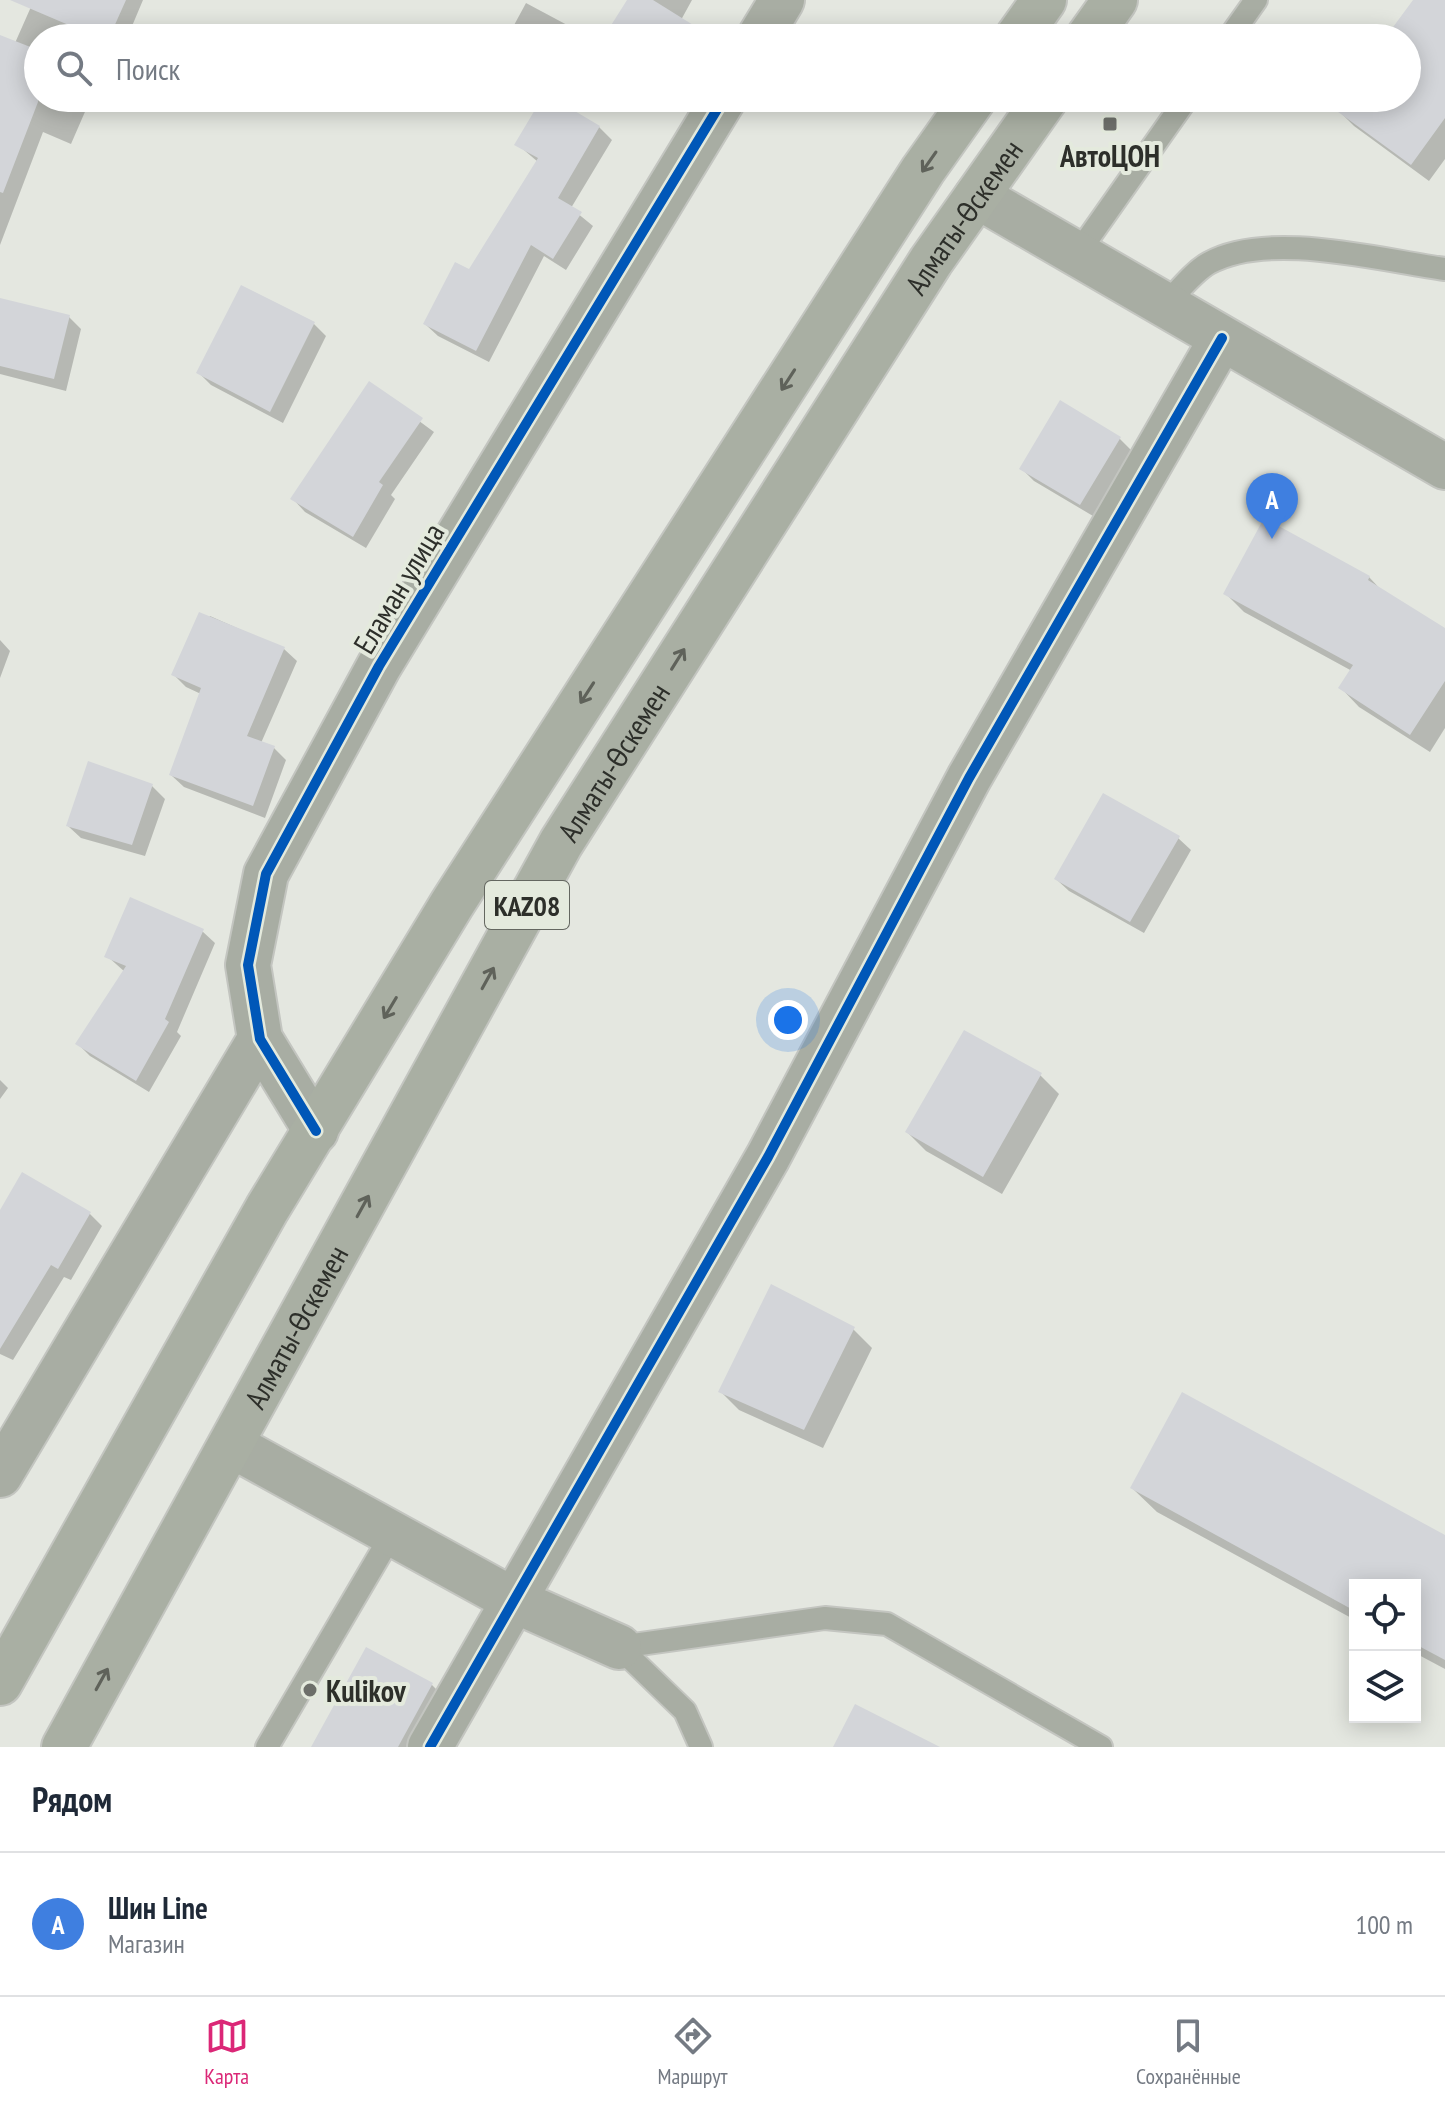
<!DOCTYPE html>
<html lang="ru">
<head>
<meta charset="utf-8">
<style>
	body { margin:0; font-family:"PT Sans Narrow",sans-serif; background:#f2f2f3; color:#1f2937 }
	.controls { position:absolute; right:24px; bottom:24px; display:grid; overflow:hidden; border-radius:0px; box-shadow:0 4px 20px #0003 }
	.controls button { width:72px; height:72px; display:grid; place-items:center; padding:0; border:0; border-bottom:2px solid #e0e1e3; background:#fff; color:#1f2937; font:40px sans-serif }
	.you { position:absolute; left:788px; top:1020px; width:28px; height:28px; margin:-20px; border:6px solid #fff; border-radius:50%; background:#1a73e8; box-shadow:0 0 0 12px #1a73e833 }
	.badge { display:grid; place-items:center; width:52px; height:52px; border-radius:50%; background:#db2777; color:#fff; font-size:26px; font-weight:700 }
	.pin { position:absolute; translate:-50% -66px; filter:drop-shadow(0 2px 4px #0008) }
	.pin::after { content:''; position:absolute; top:42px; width:28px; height:24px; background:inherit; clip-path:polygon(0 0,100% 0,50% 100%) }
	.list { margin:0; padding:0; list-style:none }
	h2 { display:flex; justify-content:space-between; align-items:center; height:104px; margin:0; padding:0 32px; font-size:34px }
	h2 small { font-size:26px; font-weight:400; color:#747a83 }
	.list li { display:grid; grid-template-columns:52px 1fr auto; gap:24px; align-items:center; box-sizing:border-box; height:144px; padding:0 32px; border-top:2px solid #e0e1e3 }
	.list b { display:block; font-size:30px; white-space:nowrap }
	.list p { margin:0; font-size:26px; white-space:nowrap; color:#747a83 }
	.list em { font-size:26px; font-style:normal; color:#747a83 }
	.icon { flex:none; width:44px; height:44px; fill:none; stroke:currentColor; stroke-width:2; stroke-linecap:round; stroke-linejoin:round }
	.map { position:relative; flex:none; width:1445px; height:1747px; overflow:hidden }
	.search { position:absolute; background:#fff; box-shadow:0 4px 20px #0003; left:24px; right:24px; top:24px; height:88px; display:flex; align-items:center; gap:20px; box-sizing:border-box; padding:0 28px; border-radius:44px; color:#747a83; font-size:30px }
	.sheet { height:248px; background:#fff }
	nav { display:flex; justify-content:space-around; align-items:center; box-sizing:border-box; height:112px; border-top:2px solid #e0e1e3; background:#fff; font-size:22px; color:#747a83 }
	nav a { display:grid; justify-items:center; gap:4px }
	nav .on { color:#db2777 }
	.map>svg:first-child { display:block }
	.shadow { fill:#0003 }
	.building { fill:#d3d5d9 }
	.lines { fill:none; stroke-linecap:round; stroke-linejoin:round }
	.service-casing { stroke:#c3c5c0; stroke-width:26 }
	.minor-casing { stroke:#c3c5c0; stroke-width:48 }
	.primary-casing { stroke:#c3c5c0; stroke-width:48 }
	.service { stroke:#a8ada3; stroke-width:22 }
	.minor { stroke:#a8ada3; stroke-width:44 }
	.primary { stroke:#a9afa3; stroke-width:44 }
	.cycleway-casing { stroke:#e4eadd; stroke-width:15 }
	.cycleway { stroke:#0057b8; stroke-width:10 }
	.oneway { stroke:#5f625a }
	.poi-dot { fill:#6d6f6a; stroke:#e4eadd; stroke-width:3 }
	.labels { text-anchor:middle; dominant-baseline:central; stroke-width:8; stroke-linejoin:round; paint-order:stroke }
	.shield { fill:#e4eadd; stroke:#646760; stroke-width:2 }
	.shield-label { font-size:28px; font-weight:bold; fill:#2d2f2a }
	.poi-label { font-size:30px; font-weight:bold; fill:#2d2f2a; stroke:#e4eadd }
	.street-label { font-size:30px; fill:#2d2f2a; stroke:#e4eadd }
</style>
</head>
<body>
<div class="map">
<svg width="1445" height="1747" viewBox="0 0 1445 1747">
	<rect width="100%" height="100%" fill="#e4e7e0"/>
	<!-- shadow -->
	<path class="shadow" d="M34,0H143L127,38H38V98H91L71,144L43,132L0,245V57L15,43Z
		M629,0H692L681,20L692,38H607Z
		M1415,0H1445V159L1429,181L1354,126L1337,109L1345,98H1407V38H1388Z
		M526,3L584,34L588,38H507Z
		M544,98L599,127L612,140L571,208L593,226L566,270L544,256L489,362L438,336L425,324L469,272L538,162L517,144Z
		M0,300L69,317L81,329L66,391L0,374Z
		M313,323L326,336L283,423L211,385L199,373Z
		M369,384L434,432L391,495L395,499L366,548L305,512L293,499Z
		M1119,438L1132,451L1093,516L1034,481L1022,469Z
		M1369,577L1383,592L1445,630V728L1430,752L1359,707L1341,688L1352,671L1244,612L1226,594Z
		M210,616L284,649L297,661L261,743L274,748L286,760L265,818L184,787L171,775L201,694L186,687L173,674Z
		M0,640L10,651L0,678Z
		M90,764L152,786L165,799L145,856L81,838L68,826Z
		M1178,838L1191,850L1144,933L1069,891L1056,879Z
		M202,931L215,943L177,1032L181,1036L149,1092L90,1056L78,1044L125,972L107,956Z
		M1040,1075L1059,1094L1002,1194L926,1151L907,1132Z
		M0,1080L8,1088L0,1099Z
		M89,1213L102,1226L71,1280L64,1277L13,1360L0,1354V1215Z
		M853,1329L872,1348L823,1448L739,1410L720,1391Z
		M1132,1488L1445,1538V1669L1415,1653V1585H1355V1620L1157,1512Z
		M431,1684L450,1703L426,1747H314Z"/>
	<!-- building -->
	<path class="building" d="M10,0H126L109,38H99Z
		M627,0H653L714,38H603Z
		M1413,0H1445V118L1411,165L1334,109L1342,98H1407V38H1385Z
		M0,35L38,50V102L3,193L0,192Z
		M542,98H553L600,126L558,198L582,212L553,259L531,245L476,351L423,324L455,262L469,269L538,158L514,145Z
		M241,285L315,322L270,412L196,373Z
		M0,298L70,315L54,379L0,366Z
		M369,381L423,418L379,482L383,485L353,537L290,499Z
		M1060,400L1121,437L1080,505L1019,469Z
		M1264,518L1370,576L1368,580L1445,628V681L1410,735L1338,688L1353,665L1223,594Z
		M199,612L285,647L247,736L275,746L253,806L169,775L201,688L171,675Z
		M88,761L153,784L132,845L66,826Z
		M1103,793L1180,836L1130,922L1054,879Z
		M130,897L204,929L165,1019L169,1022L136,1081L75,1044L126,966L104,957Z
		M964,1030L1042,1073L983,1177L905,1132Z
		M22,1172L91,1212L58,1269L51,1265L0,1349V1210Z
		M771,1284L855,1327L804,1430L718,1392Z
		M1182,1392L1445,1535V1660L1415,1644V1585H1355V1611L1130,1488Z
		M366,1647L433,1683L398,1747H311Z
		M855,1704L940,1747H833Z"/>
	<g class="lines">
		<defs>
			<path id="service" d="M1229,38L1256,0
				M1078,253L1187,98
				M1165,305C1178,292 1193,272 1209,263C1268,230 1379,260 1445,269
				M619,1647L825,1618L887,1624L1101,1747
				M619,1647L685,1711L701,1747
				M267,1747L392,1534"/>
			<path id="minor" d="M759,38L782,0
				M977,196L1445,467
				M316,1131L260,1039L248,965L266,874L379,666L724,98
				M231,1445L513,1600L619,1647
				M0,1475L260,1039
				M430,1747L768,1157L969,778L1222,338"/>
			<g id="primary">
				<path d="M1017,38L1044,0"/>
				<path d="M1088,38L1115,0"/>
				<path d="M0,1683L267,1209L452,904L923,170L974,98"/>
				<path id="s1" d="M64,1747L561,843L931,261L1046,98"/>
			</g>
		</defs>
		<!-- service casing -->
		<use href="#service" class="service-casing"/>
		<!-- minor casing -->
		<use href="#minor" class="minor-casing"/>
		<!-- primary casing -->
		<use href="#primary" class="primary-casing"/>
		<!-- service -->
		<use href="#service" class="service"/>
		<!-- minor -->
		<use href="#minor" class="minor"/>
		<!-- primary -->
		<use href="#primary" class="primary"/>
		<defs>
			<path id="cycleway" d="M316,1131L260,1039L248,965L266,874L379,666L724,98
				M430,1747L768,1157L969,778L1222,338"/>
		</defs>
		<!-- cycleway casing -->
		<use href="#cycleway" class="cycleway-casing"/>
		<!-- cycleway -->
		<use href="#cycleway" class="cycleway"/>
	</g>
	<!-- one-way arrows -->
	<defs><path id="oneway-shaft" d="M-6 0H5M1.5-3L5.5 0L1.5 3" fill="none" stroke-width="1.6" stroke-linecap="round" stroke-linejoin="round" transform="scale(2)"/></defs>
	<g class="oneway">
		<use href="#oneway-shaft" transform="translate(929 162) rotate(125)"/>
		<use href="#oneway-shaft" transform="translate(788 380) rotate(123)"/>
		<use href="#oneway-shaft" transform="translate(678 659) rotate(-58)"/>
		<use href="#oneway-shaft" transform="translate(587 693) rotate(123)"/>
		<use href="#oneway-shaft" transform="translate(488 978) rotate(-61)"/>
		<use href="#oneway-shaft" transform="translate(390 1008) rotate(121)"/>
		<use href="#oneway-shaft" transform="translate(363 1206) rotate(-61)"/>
		<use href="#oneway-shaft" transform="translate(102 1679) rotate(-61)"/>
	</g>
	<!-- markers -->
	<g class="poi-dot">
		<rect x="1102" y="116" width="16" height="16" rx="4"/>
		<circle cx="310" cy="1690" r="8"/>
	</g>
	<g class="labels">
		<!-- shield labels -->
		<rect class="shield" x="485" y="881" width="84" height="48" rx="6"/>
		<g class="shield-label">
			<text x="527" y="905">KAZ08</text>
		</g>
		<!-- poi labels -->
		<g class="poi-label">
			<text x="1110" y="155">АвтоЦОН</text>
			<text x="326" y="1690" text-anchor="start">Kulikov</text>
		</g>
		<!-- street labels -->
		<g class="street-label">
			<text stroke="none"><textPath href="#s1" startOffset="1776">Алматы-Өскемен</textPath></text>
			<text transform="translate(398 588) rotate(-59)">Еламан улица</text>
			<text stroke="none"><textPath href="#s1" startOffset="1128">Алматы-Өскемен</textPath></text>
			<text stroke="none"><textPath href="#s1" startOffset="480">Алматы-Өскемен</textPath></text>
		</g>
	</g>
</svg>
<div class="controls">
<button><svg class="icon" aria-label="locate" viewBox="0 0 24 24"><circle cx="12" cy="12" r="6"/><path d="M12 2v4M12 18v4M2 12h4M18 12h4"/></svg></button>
<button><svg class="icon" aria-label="layers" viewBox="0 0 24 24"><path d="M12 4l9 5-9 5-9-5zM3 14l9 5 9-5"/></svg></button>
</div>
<div class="you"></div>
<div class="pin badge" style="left:1272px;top:539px;background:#3f7fe0">A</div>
<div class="search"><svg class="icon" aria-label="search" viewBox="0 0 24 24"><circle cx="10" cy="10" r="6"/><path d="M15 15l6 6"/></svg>Поиск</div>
</div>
<section class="sheet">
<h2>Рядом<small></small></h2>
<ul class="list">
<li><span class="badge" style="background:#3f7fe0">A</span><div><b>Шин Line</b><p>Магазин</p></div><em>100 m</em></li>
</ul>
</section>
<nav>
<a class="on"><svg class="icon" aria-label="map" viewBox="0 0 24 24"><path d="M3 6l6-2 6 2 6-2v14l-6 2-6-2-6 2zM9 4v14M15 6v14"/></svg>Карта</a>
<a><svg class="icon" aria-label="directions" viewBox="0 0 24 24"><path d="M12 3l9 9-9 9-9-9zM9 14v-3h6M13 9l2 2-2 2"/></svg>Маршрут</a>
<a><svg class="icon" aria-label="saved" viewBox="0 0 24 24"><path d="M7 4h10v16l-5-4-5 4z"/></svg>Сохранённые</a>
</nav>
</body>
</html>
